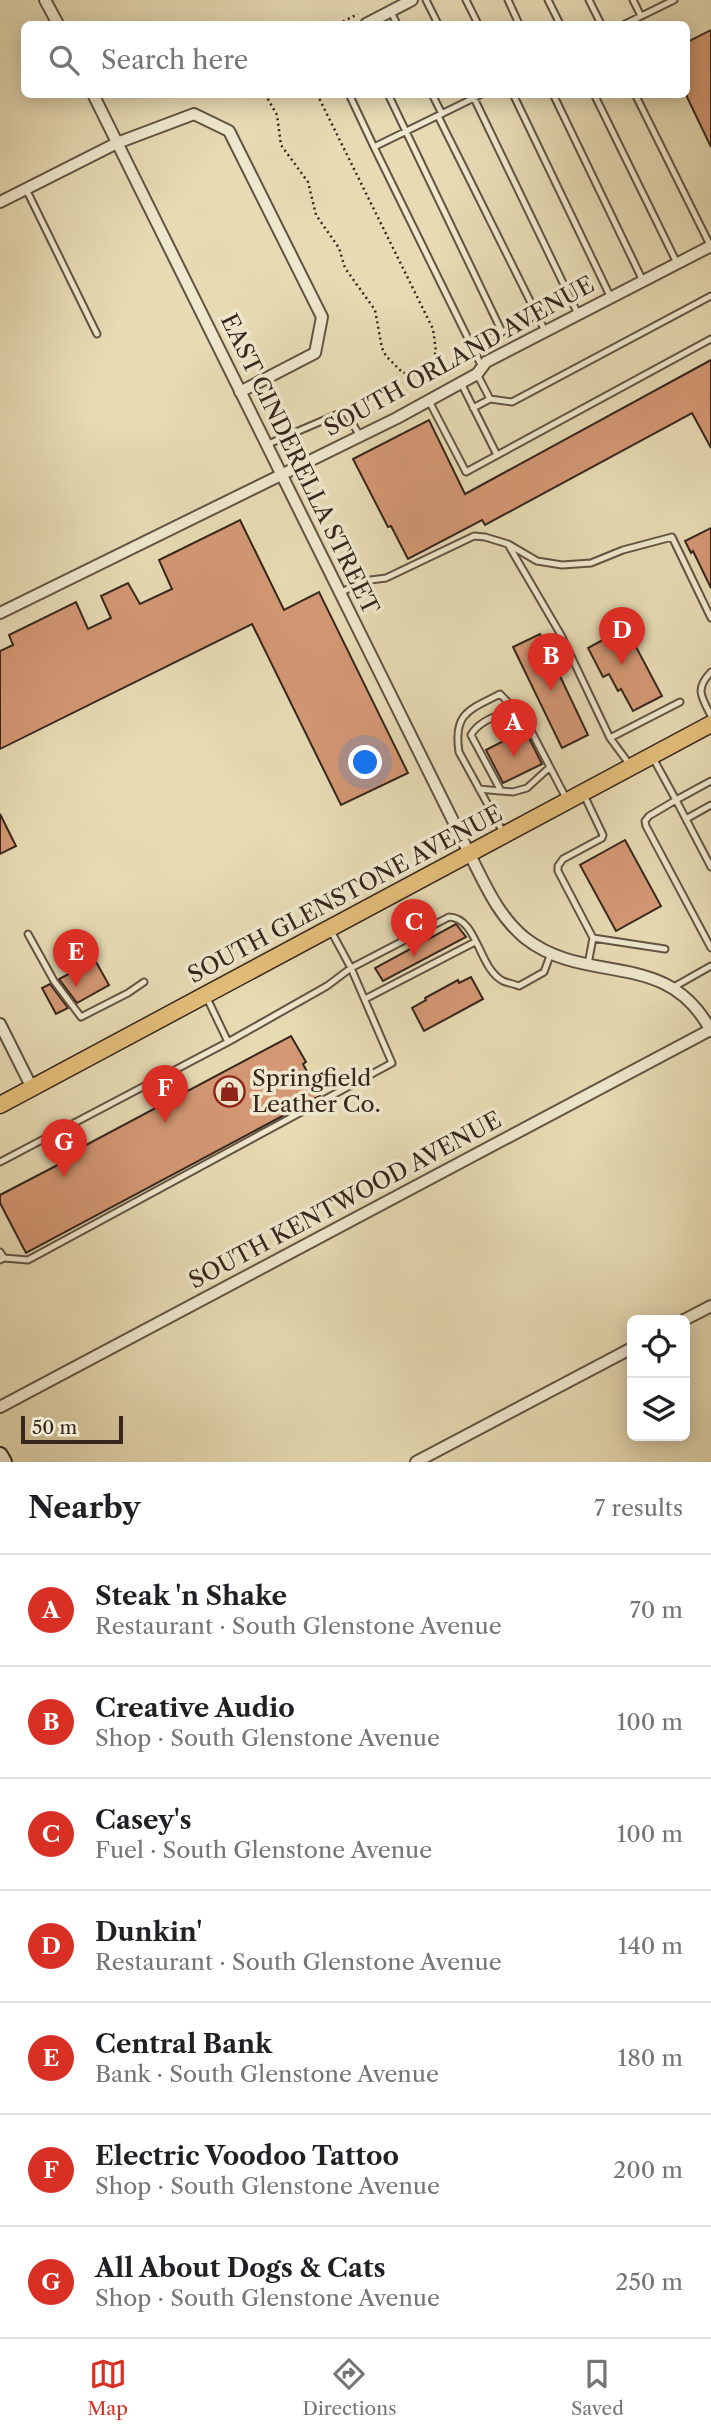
<!DOCTYPE html>
<html lang="en">
<head>
<meta charset="utf-8">
<style>
	body { margin:0; font-family:"Libre Caslon Text",serif; background:#f2f2f2; color:#202124 }
	.controls { position:absolute; right:21px; bottom:21px; display:grid; overflow:hidden; border-radius:10px; box-shadow:0 4px 18px #0003 }
	.controls button { width:63px; height:63px; display:grid; place-items:center; padding:0; border:0; border-bottom:2px solid #e0e0e0; background:#fff; color:#202124; font:35px sans-serif }
	.scale { position:absolute; left:21px; bottom:18px; width:102px; box-sizing:border-box; padding-left:7px; border:4px solid #37261d; border-top:0; font-size:19px; line-height:24px; white-space:nowrap; color:#37261d; -webkit-text-stroke:5px #efe8ce; paint-order:stroke }
	.you { position:absolute; left:366px; top:763px; width:24px; height:24px; margin:-18px; border:5px solid #fff; border-radius:50%; background:#1a73e8; box-shadow:0 0 0 10px #1a73e833 }
	.badge { display:grid; place-items:center; width:46px; height:46px; border-radius:50%; background:#d93025; color:#fff; font-size:23px; font-weight:700 }
	.pin { position:absolute; translate:-50% -58px; filter:drop-shadow(0 2px 4px #0008) }
	.pin::after { content:''; position:absolute; top:37px; width:24px; height:21px; background:inherit; clip-path:polygon(0 0,100% 0,50% 100%) }
	.list { margin:0; padding:0; list-style:none }
	h2 { display:flex; justify-content:space-between; align-items:center; height:91px; margin:0; padding:0 28px; font-size:30px }
	h2 small { font-size:23px; font-weight:400; color:#757577 }
	.list li { display:grid; grid-template-columns:46px 1fr auto; gap:21px; align-items:center; box-sizing:border-box; height:112px; padding:0 28px; border-top:2px solid #e0e0e0 }
	.list b { display:block; font-size:26px; white-space:nowrap }
	.list p { margin:0; font-size:23px; white-space:nowrap; color:#757577 }
	.list em { font-size:23px; font-style:normal; color:#757577 }
	.icon { flex:none; width:38px; height:38px; fill:none; stroke:currentColor; stroke-width:2; stroke-linecap:round; stroke-linejoin:round }
	.map { position:relative; flex:none; width:711px; height:1462px; overflow:hidden }
	.search { position:absolute; background:#fff; box-shadow:0 4px 18px #0003; left:21px; right:21px; top:21px; height:77px; display:flex; align-items:center; gap:18px; box-sizing:border-box; padding:0 24px; border-radius:10px; color:#757577; font-size:26px }
	.sheet { height:875px; background:#fff }
	nav { display:flex; justify-content:space-around; align-items:center; box-sizing:border-box; height:98px; border-top:2px solid #e0e0e0; background:#fff; font-size:19px; color:#757577 }
	nav a { display:grid; justify-items:center; gap:4px }
	nav .on { color:#d93025 }
	.map>svg:first-child { display:block }
	.building { fill:#d49874; stroke:#37261d; stroke-width:2 }
	.lines { fill:none; stroke-linecap:round; stroke-linejoin:round }
	.lane-casing { stroke:#635343; stroke-width:9 }
	.street-casing { stroke:#635343; stroke-width:14 }
	.secondary-casing { stroke:#37261d; stroke-width:18 }
	.primary-casing { stroke:#37261d; stroke-width:19 }
	.path { stroke:#37261d; stroke-width:2.5; stroke-dasharray:2 3.5; stroke-linecap:butt }
	.lane { stroke:#efe8ce; stroke-width:5 }
	.street { stroke:#efe8ce; stroke-width:10 }
	.secondary { stroke:#efe8ce; stroke-width:14 }
	.primary { stroke:#e4be7a; stroke-width:16 }
	.labels { text-anchor:middle; dominant-baseline:central; stroke-width:7; stroke-linejoin:round; paint-order:stroke }
	.street-label { font-size:23px; fill:#37261d; stroke:#efe8ce }
	.poi-label { font-size:23px; fill:#37261d; stroke:#efe8ce; text-anchor:start }
</style>
</head>
<body>
<div class="map">
<svg width="711" height="1462" viewBox="0 0 711 1462">
	<rect width="100%" height="100%" fill="#e7dbb4"/>
	<filter id="stains"><feTurbulence type="fractalNoise" baseFrequency=".00286" numOctaves="4"/><feColorMatrix values="0 0 0 0 .2 0 0 0 0 .09 0 0 0 0 .02 0 0 0 .5 -.17"/></filter>
	<radialGradient id="worn" r=".72"><stop offset=".6" stop-color="#630" stop-opacity="0"/><stop offset="1" stop-color="#630" stop-opacity=".3"/></radialGradient>
	<!-- building -->
	<path class="building" d="M711,30V147L687,97V42Z
		M711,360V448L692,413L485,525L482,520L408,559L391,526L388,527L353,459L429,420L465,494Z
		M240,520L284,610L319,592L408,773L341,805L252,624L0,749V651L13,645L9,635L76,602L88,629L111,618L101,596L128,583L140,604L172,589L159,560Z
		M711,528V588L693,551L691,553L685,541Z
		M630,625L639,641L634,643L662,696L633,711L621,689L618,691L609,674L603,677L588,648Z
		M540,634L588,735L562,748L513,647Z
		M525,730L542,764L503,783L486,750Z
		M0,814L16,846L0,854Z
		M625,840L661,906L616,931L580,865Z
		M456,924L466,937L383,981L375,968Z
		M95,960L109,985L77,1003L59,979Z
		M471,977L483,999L424,1031L412,1008L426,1000L425,998L458,980L459,983Z
		M50,984L68,1008L56,1014L42,988Z
		M291,1036L306,1062L303,1064L320,1096L26,1253L0,1203V1195L73,1157L71,1153Z"/>
	<g class="lines">
		<defs>
			<path id="lane" d="M426,0L438,24
				M466,0L478,24
				M508,0L519,24
				M548,0L560,24
				M589,0L601,24
				M633,0L641,16
				M391,12L397,24
				M625,24L674,0
				M349,94L374,147L482,94
				M388,94L502,332
				M432,94L442,114
				M472,94L578,314
				M513,94L611,298
				M553,94L643,281
				M594,94L677,263
				M635,94L710,245
				M438,116L545,331
				M374,147L482,367
				M26,189L97,334
				M472,347L537,315
				M477,374L490,399L512,402L711,296
				M461,383L497,455
				M429,401L466,472L711,339
				M473,408L490,399
				M266,445L345,411L360,436
				M509,546L561,635L610,738
				M340,593L363,581L386,578L474,536L485,537L508,544L537,561L562,565L591,563L623,550L672,537L711,618
				M711,672C694,690 702,697 711,716
				M520,718L508,712C494,716 478,722 471,735L501,791L513,792L527,788L550,767
				M653,758L676,800L711,781
				M630,765L610,738L680,702
				M479,789L500,791
				M584,795L603,835L602,838L563,859L558,866V871L593,938L588,964
				M686,819L711,805
				M504,834L459,752C453,713 469,710 500,694L526,721L566,798
				M711,867L676,800L649,816L645,821L646,826L711,948
				M28,934L54,981L81,1017L128,993L144,982
				M593,938L665,949
				M672,988L711,966
				M365,999L475,942
				M228,1042L327,986L351,968L449,917C478,918 478,968 503,981C508,983 514,984 519,986L544,972L551,953
				M0,1162L228,1042L206,996
				M0,1252L4,1258L0,1260
				M4,1258L28,1260L392,1063L351,968L331,931"/>
			<path id="street" d="M45,0L58,24
				M366,24L412,0
				M93,94L469,853C485,884 498,916 525,938C587,987 667,947 711,1031
				M0,202L117,143L194,114L229,131L322,317L315,353L240,392
				M0,613L397,418L477,374L486,362L711,246
				M0,1024L32,1088
				M684,1320L711,1306
				M0,1407L710,1030
				M416,1462L632,1348"/>
			<path id="secondary" d="M0,1455L4,1462"/>
			<path id="primary" d="M0,1105L711,724"/>
		</defs>
		<!-- lane casing -->
		<use href="#lane" class="lane-casing"/>
		<!-- street casing -->
		<use href="#street" class="street-casing"/>
		<!-- secondary casing -->
		<use href="#secondary" class="secondary-casing"/>
		<!-- primary casing -->
		<use href="#primary" class="primary-casing"/>
		<!-- path -->
		<path class="path" d="M338,24L358,14
			M265,94L277,115L281,145L308,182L316,215L339,248L345,268L375,310L382,348L386,356L403,373L421,375L429,371L436,351L433,329L317,94"/>
		<!-- lane -->
		<use href="#lane" class="lane"/>
		<!-- street -->
		<use href="#street" class="street"/>
		<!-- secondary -->
		<use href="#secondary" class="secondary"/>
		<!-- primary -->
		<use href="#primary" class="primary"/>
	</g>
	<!-- icons -->
	<defs>
		<symbol id="shop-ring" viewBox="-11 -11 22 22"><circle r="9.5" fill="#efe8ce" stroke="#8f2418" stroke-width="1.5"/><path d="M-5-2.5h2.3a2.7 3.5 0 0 1 5.4 0H5L5.5 6h-11ZM-1.5-2.5h3a1.5 2.3 0 0 0-3 0Z" fill="#8f2418"/></symbol>
	</defs>
	<g fill-rule="evenodd">
		<use href="#shop-ring" x="212" y="1074" width="35" height="35"/>
	</g>
	<g class="labels">
		<!-- street labels -->
		<g class="street-label">
			<text transform="translate(459 356) rotate(-29)">SOUTH ORLAND AVENUE</text>
			<text transform="translate(300 464) rotate(64)">EAST CINDERELLA STREET</text>
			<text transform="translate(345 894) rotate(-28)">SOUTH GLENSTONE AVENUE</text>
			<text transform="translate(345 1200) rotate(-28)">SOUTH KENTWOOD AVENUE</text>
		</g>
		<!-- poi labels -->
		<g class="poi-label">
			<text x="252" y="1078">Springfield<tspan x="252" dy="26">Leather Co.</tspan></text>
		</g>
	</g>
	<rect width="100%" height="100%" filter="url(#stains)"/>
	<rect width="100%" height="100%" fill="url(#worn)"/>
</svg>
<div class="controls">
<button><svg class="icon" aria-label="locate" viewBox="0 0 24 24"><circle cx="12" cy="12" r="6"/><path d="M12 2v4M12 18v4M2 12h4M18 12h4"/></svg></button>
<button><svg class="icon" aria-label="layers" viewBox="0 0 24 24"><path d="M12 4l9 5-9 5-9-5zM3 14l9 5 9-5"/></svg></button>
</div>
<div class="scale">50 m</div>
<div class="you"></div>
<div class="pin badge" style="left:514px;top:757px">A</div>
<div class="pin badge" style="left:551px;top:691px">B</div>
<div class="pin badge" style="left:414px;top:957px">C</div>
<div class="pin badge" style="left:622px;top:665px">D</div>
<div class="pin badge" style="left:76px;top:987px">E</div>
<div class="pin badge" style="left:165px;top:1123px">F</div>
<div class="pin badge" style="left:64px;top:1177px">G</div>
<div class="search"><svg class="icon" aria-label="search" viewBox="0 0 24 24"><circle cx="10" cy="10" r="6"/><path d="M15 15l6 6"/></svg>Search here</div>
</div>
<section class="sheet">
<h2>Nearby<small>7 results</small></h2>
<ul class="list">
<li><span class="badge">A</span><div><b>Steak 'n Shake</b><p>Restaurant · South Glenstone Avenue</p></div><em>70 m</em></li>
<li><span class="badge">B</span><div><b>Creative Audio</b><p>Shop · South Glenstone Avenue</p></div><em>100 m</em></li>
<li><span class="badge">C</span><div><b>Casey's</b><p>Fuel · South Glenstone Avenue</p></div><em>100 m</em></li>
<li><span class="badge">D</span><div><b>Dunkin'</b><p>Restaurant · South Glenstone Avenue</p></div><em>140 m</em></li>
<li><span class="badge">E</span><div><b>Central Bank</b><p>Bank · South Glenstone Avenue</p></div><em>180 m</em></li>
<li><span class="badge">F</span><div><b>Electric Voodoo Tattoo</b><p>Shop · South Glenstone Avenue</p></div><em>200 m</em></li>
<li><span class="badge">G</span><div><b>All About Dogs &amp; Cats</b><p>Shop · South Glenstone Avenue</p></div><em>250 m</em></li>
</ul>
</section>
<nav>
<a class="on"><svg class="icon" aria-label="map" viewBox="0 0 24 24"><path d="M3 6l6-2 6 2 6-2v14l-6 2-6-2-6 2zM9 4v14M15 6v14"/></svg>Map</a>
<a><svg class="icon" aria-label="directions" viewBox="0 0 24 24"><path d="M12 3l9 9-9 9-9-9zM9 14v-3h6M13 9l2 2-2 2"/></svg>Directions</a>
<a><svg class="icon" aria-label="saved" viewBox="0 0 24 24"><path d="M7 4h10v16l-5-4-5 4z"/></svg>Saved</a>
</nav>
</body>
</html>
